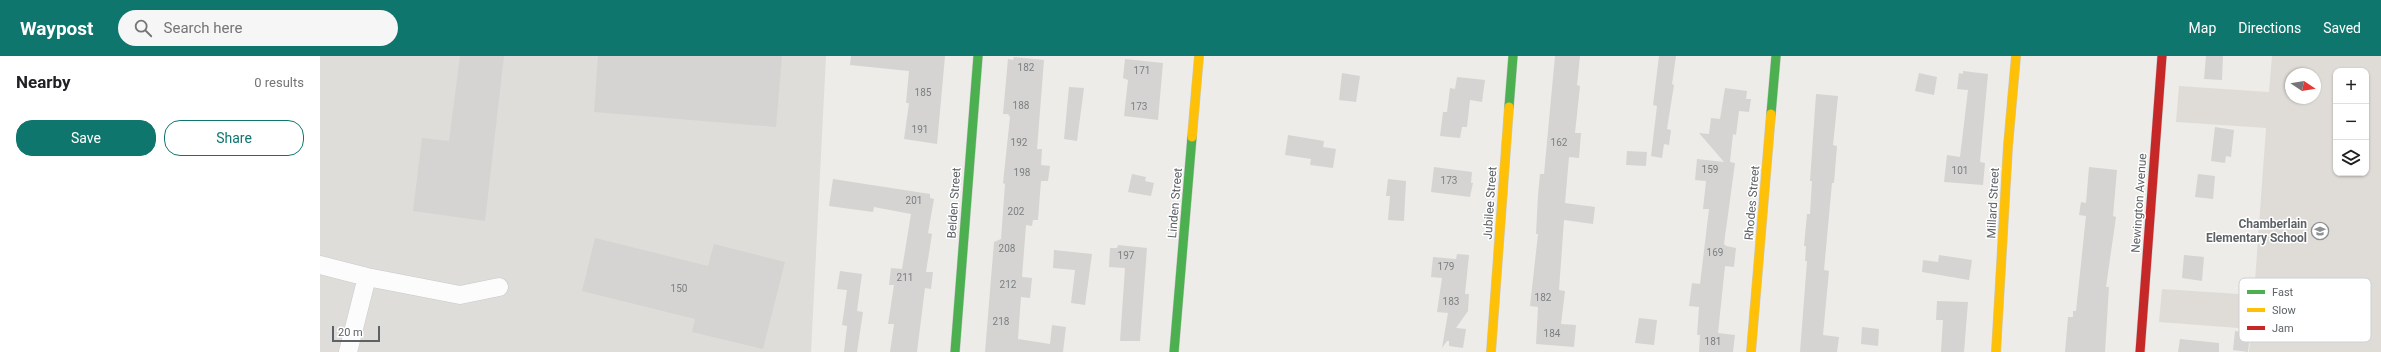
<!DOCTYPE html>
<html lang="en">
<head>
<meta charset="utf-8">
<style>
	body { margin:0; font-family:Roboto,sans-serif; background:#f6f6f6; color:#202124 }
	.controls { position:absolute; right:12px; top:12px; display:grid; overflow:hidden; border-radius:8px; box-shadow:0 1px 3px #0004 }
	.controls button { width:36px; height:36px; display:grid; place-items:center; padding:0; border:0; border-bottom:1px solid #e0e0e0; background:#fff; color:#202124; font:20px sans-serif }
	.compass { position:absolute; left:1965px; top:12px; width:36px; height:36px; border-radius:50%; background:#fff; box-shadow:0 1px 3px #0004; rotate:102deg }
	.scale { position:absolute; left:12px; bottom:10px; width:48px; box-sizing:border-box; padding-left:4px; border:2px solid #5d6266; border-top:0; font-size:11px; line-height:14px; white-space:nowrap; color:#5d6266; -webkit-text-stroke:3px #fff; paint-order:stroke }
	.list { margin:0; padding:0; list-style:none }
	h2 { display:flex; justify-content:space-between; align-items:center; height:52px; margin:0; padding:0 16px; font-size:17px }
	h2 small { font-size:13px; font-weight:400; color:#757577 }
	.actions { display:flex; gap:8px; padding:12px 16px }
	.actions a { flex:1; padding:9px 0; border:1px solid #0f766e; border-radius:16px; text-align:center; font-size:14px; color:#0f766e }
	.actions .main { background:#0f766e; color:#fff }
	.icon { flex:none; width:22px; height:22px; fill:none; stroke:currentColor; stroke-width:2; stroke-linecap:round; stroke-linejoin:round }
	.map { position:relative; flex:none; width:2061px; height:296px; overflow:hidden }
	header { display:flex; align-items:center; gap:24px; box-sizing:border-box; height:56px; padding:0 20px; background:#0f766e; color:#fff }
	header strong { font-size:19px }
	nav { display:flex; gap:22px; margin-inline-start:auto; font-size:14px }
	.search { width:280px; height:36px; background:#f6f6f6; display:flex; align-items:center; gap:10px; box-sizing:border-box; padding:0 14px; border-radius:22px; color:#757577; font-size:15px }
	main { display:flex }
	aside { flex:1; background:#fff }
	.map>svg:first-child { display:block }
	.industrial { fill:#deddd9 }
	.education { fill:#dfdcd7; fill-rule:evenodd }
	.building { fill:#d5d4d2 }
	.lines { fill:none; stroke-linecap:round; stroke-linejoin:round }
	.street-casing { stroke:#cacaca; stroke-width:19 }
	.fast-casing { stroke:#c9c9c8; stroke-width:10 }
	.slow-casing { stroke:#c9c9c8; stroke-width:10 }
	.jam-casing { stroke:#c9c9c8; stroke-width:10 }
	.street { stroke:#fcfcfc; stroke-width:18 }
	.fast { stroke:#4caf50; stroke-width:9 }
	.slow { stroke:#ffc107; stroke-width:9 }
	.jam { stroke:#c62828; stroke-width:9 }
	.labels { text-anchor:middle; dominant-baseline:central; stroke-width:3; stroke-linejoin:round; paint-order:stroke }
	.number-label { font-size:10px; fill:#7c8082 }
	.street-label { font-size:12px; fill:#5d6266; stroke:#fff }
	.poi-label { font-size:12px; font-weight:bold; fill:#5d6266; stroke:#fff; text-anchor:end }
	.key { fill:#fff; stroke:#ced0d1; stroke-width:1 }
	.key-label { font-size:11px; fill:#5d6266 }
</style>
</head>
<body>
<header>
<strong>Waypost</strong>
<div class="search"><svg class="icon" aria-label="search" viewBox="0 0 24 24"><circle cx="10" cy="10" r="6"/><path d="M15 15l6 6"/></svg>Search here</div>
<nav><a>Map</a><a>Directions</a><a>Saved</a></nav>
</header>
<main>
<aside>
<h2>Nearby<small>0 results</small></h2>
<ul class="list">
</ul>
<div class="actions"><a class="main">Save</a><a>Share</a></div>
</aside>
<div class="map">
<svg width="2061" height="296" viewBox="0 0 2061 296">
	<rect width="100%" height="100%" fill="#edece8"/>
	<!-- industrial -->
	<path class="industrial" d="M0,0H506L491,296H0Z"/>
	<!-- education -->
	<path class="education" d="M1952,0H2061V296H1929L1931,273L1839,266L1842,233L1934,239L1946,72L1856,66L1859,30L1949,36ZM2016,15H2046V117H2016ZM1971,18H1995V42H1971Z"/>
	<!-- building -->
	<path class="building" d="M140,0H184L165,165L93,155L102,82L129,85Z
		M278,0H462L456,71L274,56Z
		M531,0H625L617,88L584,83L589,47H586L589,15L530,9Z
		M1235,0H1260L1257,29L1260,30L1255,77H1261L1259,102L1249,101L1245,147L1275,151L1273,168L1244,164L1239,234L1245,235L1241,268L1256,269L1254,291L1216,288L1218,251L1210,250L1218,178H1216L1218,139L1220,118H1224Z
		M1339,0H1356L1352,28L1354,29L1347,73L1351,74L1349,89L1344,88L1342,102L1331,100L1337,50L1333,49Z
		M1886,0H1903L1902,24L1884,23Z
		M694,1L724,4L717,93H722L721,109L730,110L728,125H721L718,164H713L712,170L706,169L702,221L712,222L710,242L701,241L698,283L730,288L732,269L746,271L743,296H665L674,186L681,183L685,128L683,127L690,61L688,58H683L688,3L693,4Z
		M805,3L843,7L838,64L804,60L808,24L803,22Z
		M1643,15L1668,18L1660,106L1665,107L1663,129L1624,126L1627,99L1640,101L1648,34L1637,33L1639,17L1643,18Z
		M1022,17L1040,20L1036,46L1019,44Z
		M1599,17L1617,21L1614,39L1595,35Z
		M1137,21L1165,24L1162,46L1150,44L1147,71H1142L1140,82L1120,80L1123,56H1127L1130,32L1135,33Z
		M749,31L764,32L757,85L744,83Z
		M1405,32L1427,35L1426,43H1431L1429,56L1419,55L1416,79L1413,78L1410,106L1415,107L1404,188L1406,190L1416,192L1414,211L1405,210L1398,277L1415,279L1413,296H1379L1380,279H1377L1379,251L1369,250L1372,227L1380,228L1389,153H1383L1386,125L1375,124L1377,103L1404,106L1379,77L1389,78L1391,62L1400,63Z
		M1496,38L1518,40L1513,89L1517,90L1514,127H1512L1504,214L1509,215L1503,279L1519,281L1517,296H1480L1487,205H1485L1486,190H1484L1487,158H1490L1492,125H1490Z
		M1895,71L1914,74L1911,101L1906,100L1905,107L1891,105Z
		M968,79L1004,85L1003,91L1016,93L1013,112L990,109L991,103L965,99Z
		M1307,95L1327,96L1326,110L1306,109Z
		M1114,111L1152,116L1151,127H1153L1150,141L1111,136Z
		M1769,111L1797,114L1793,160L1796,161L1786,231H1789L1785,296H1745L1748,261H1753V255H1756L1766,160L1759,159L1761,146L1766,147Z
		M812,118L826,121L825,125L834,127L831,140L808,136Z
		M1878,118L1895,120L1893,143L1875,141Z
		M513,123L610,138V142L614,143L608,177L612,178L606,216H613L611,233L605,232L597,296H570L574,268H568L574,229H569L571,212L582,213L591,158L554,151L553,156L509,150Z
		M1068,123L1086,125L1084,165L1068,164L1070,140H1066Z
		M275,182L388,210L394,188L465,206L443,293L372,276L375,263L262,235Z
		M798,189L827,192L820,285H800L805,212L789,211L790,192H797Z
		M734,194L772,198L765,249L751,247L755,214L733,212Z
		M1137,198L1149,199L1145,238H1149L1148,255L1136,272L1146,273L1143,292L1129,290V285H1127L1122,292L1128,257L1117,256L1122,222L1111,221L1113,201L1136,203Z
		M1619,199L1652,204L1649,224L1602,216L1603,204L1618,206Z
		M1864,199L1884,201L1882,225L1862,222Z
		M520,215L542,218L537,255L543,256L537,296H524L527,270L522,269L527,234L517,233Z
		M1617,245L1648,246L1644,296H1621L1623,264H1616Z
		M1319,262L1337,264L1334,289L1315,287Z
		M1542,271L1559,273L1558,290L1541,288Z
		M1915,275L1930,277L1928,296L1913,294Z
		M1860,283L1899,287V296H1858Z"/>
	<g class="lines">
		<defs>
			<path id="street" d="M0,209L47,221L140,239L179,231
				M28,296L47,221"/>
			<path id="fast" d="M1189,51L1193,0
				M1451,58L1456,0
				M635,296L658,0
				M854,296L872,81"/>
			<path id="slow" d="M872,81L879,0
				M1171,296L1189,51
				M1431,296L1451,58
				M1676,296L1688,90L1696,0"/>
			<path id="jam" d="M1820,296L1842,0"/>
		</defs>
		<!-- street casing -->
		<use href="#street" class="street-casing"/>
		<!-- fast casing -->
		<use href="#fast" class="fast-casing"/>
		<!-- slow casing -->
		<use href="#slow" class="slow-casing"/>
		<!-- jam casing -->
		<use href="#jam" class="jam-casing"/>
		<!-- street -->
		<use href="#street" class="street"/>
		<!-- fast -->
		<use href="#fast" class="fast"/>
		<!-- slow -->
		<use href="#slow" class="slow"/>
		<!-- jam -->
		<use href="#jam" class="jam"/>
	</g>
	<!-- icons -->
	<defs>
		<symbol id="school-ring" viewBox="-11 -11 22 22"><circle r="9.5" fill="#fff" stroke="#8f9294" stroke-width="1.5"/><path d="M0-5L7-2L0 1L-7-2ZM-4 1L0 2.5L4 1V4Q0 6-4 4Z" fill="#8f9294"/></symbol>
	</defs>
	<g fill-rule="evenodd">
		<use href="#school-ring" x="1990" y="165" width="20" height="20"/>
	</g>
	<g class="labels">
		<!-- number labels -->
		<g class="number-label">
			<text x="706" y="11">182</text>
			<text x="822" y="14">171</text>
			<text x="603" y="36">185</text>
			<text x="701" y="49">188</text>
			<text x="819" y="50">173</text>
			<text x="600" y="73">191</text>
			<text x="699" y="86">192</text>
			<text x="1239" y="86">162</text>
			<text x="1390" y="113">159</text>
			<text x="1640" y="114">101</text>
			<text x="702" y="116">198</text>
			<text x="1129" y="124">173</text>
			<text x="594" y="144">201</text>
			<text x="696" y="155">202</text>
			<text x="687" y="192">208</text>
			<text x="1395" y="196">169</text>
			<text x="806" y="199">197</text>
			<text x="1126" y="210">179</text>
			<text x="585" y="221">211</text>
			<text x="688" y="228">212</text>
			<text x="359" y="232">150</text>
			<text x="1223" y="241">182</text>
			<text x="1131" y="245">183</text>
			<text x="681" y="265">218</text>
			<text x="1232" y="277">184</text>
			<text x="1393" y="285">181</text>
		</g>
		<!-- street labels -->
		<g class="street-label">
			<text transform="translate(634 147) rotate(-86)">Belden Street</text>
			<text transform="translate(855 147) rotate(-85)">Linden Street</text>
			<text transform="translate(1170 147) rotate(-86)">Jubilee Street</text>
			<text transform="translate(1432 147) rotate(-85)">Rhodes Street</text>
			<text transform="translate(1673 147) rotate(-87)">Millard Street</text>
			<text transform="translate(1819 147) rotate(-86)">Newington Avenue</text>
		</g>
		<!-- poi labels -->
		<g class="poi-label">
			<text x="1987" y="168">Chamberlain<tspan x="1987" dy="14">Elementary School</tspan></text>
		</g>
	</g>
	<!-- legend -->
	<rect x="1919" y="222" width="132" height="64" rx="6" class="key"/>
	<rect x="1927" y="234" width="18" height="4" fill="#4caf50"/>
	<rect x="1927" y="252" width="18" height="4" fill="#ffc107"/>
	<rect x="1927" y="270" width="18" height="4" fill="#c62828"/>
	<g class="key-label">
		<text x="1952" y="240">Fast</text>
		<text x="1952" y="258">Slow</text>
		<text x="1952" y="276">Jam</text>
	</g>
</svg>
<div class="controls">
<button>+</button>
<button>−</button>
<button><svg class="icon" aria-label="layers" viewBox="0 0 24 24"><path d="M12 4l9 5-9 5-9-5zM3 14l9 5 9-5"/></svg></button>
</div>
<svg class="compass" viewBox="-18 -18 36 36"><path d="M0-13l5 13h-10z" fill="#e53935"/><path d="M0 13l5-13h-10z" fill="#757577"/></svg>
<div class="scale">20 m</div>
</div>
</main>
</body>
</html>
